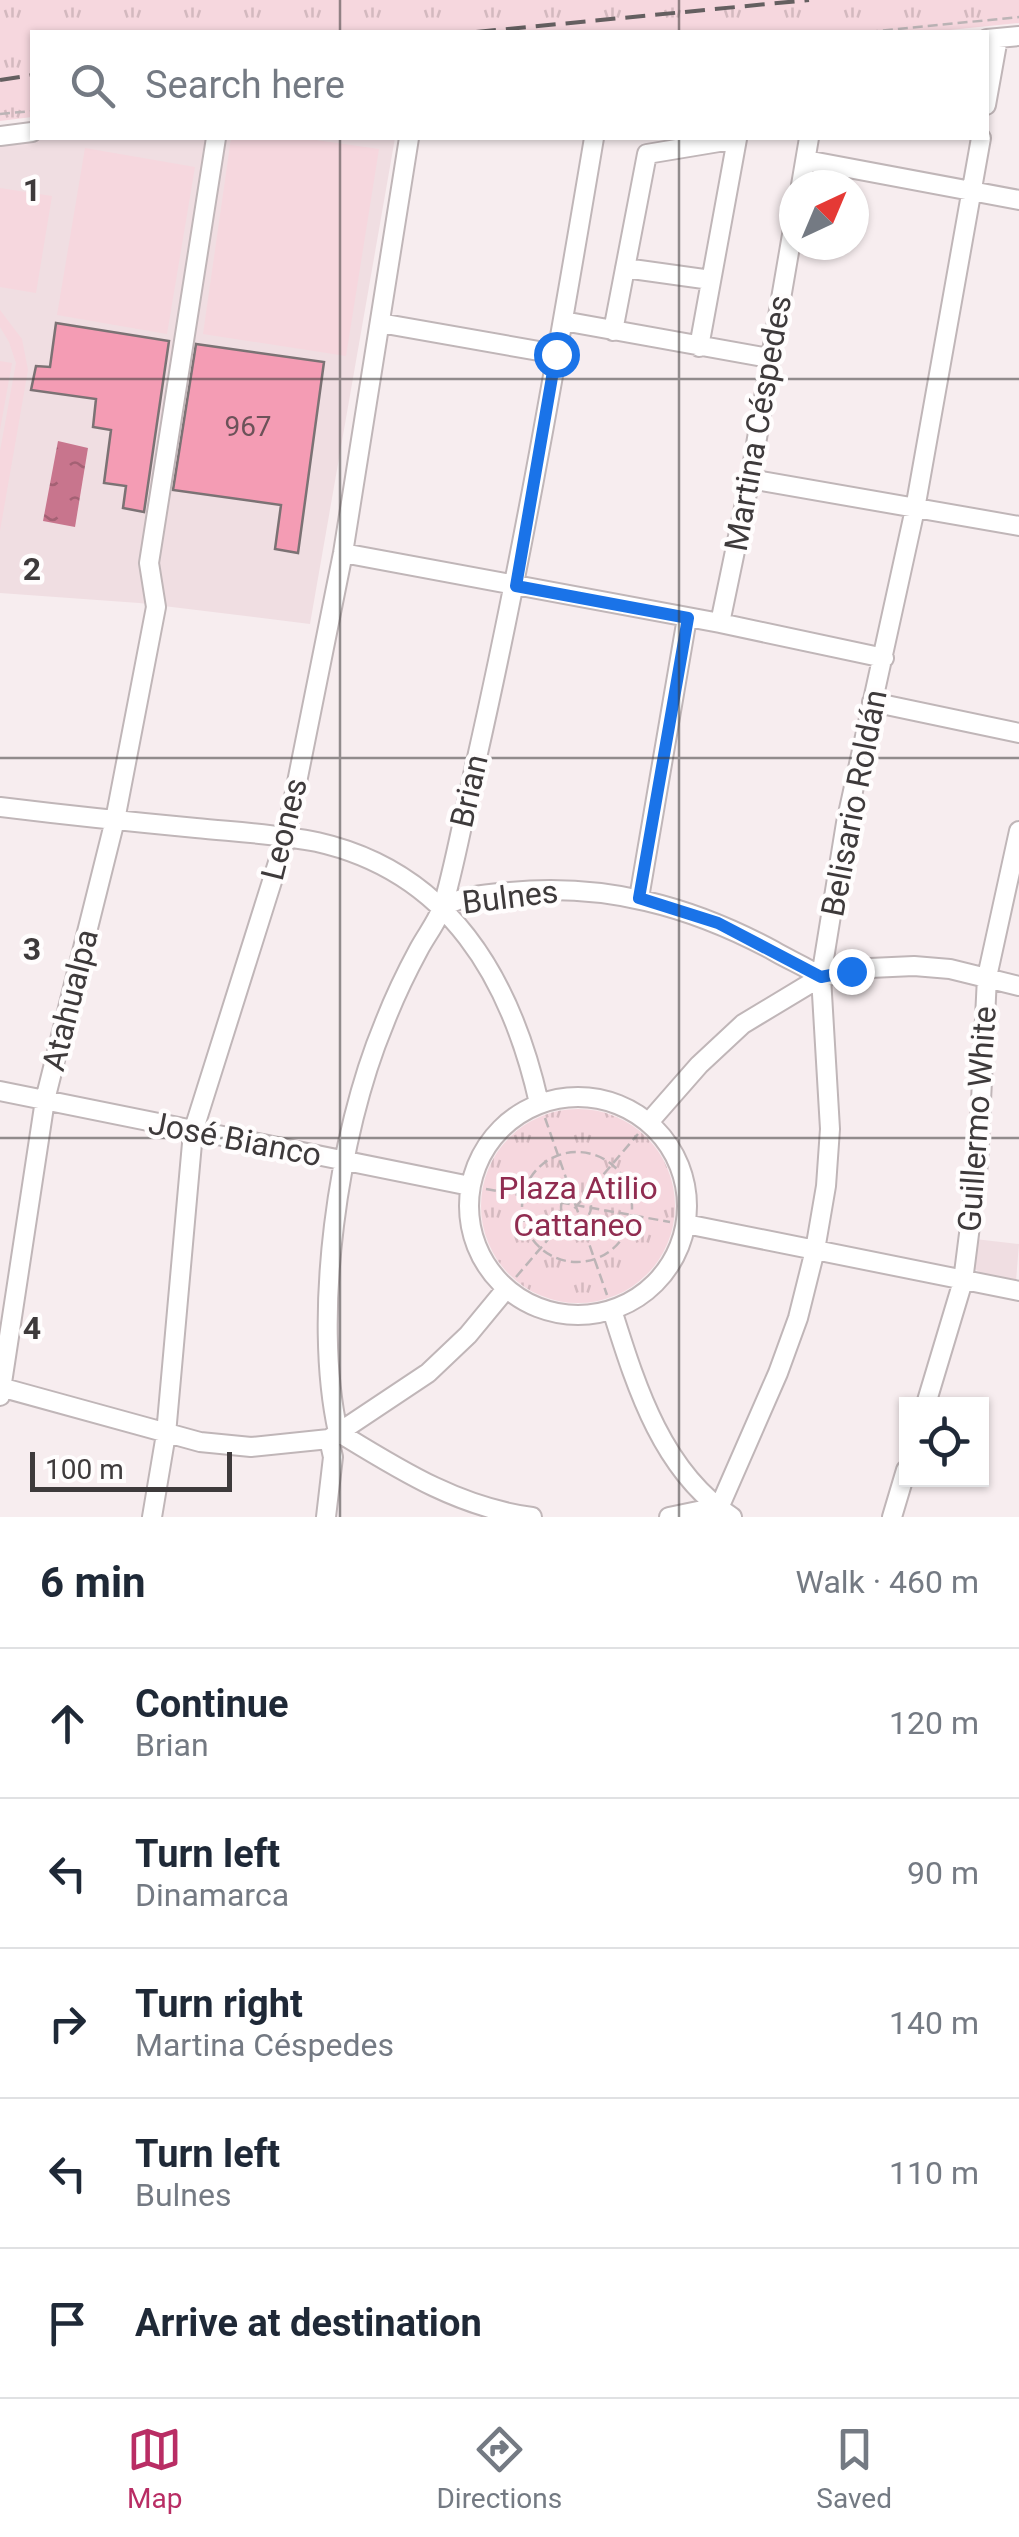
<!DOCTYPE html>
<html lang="en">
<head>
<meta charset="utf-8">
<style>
	body { margin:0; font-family:Roboto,sans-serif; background:#f2f2f3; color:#1f2937 }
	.controls { position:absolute; right:30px; bottom:30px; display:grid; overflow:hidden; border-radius:0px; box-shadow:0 2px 8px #0004 }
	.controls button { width:90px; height:90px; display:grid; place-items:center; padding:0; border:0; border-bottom:2px solid #e0e1e3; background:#fff; color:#1f2937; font:50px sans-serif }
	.compass { position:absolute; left:779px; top:170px; width:90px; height:90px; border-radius:50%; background:#fff; box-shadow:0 2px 8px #0004; rotate:44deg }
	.scale { position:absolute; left:30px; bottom:25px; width:202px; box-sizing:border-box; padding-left:10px; border:5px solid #3e3a3b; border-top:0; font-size:28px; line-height:35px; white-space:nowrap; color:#3e3a3b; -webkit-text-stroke:8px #fffdfd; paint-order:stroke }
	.stop { position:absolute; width:30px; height:30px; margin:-22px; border:8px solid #1a73e8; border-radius:50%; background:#fff }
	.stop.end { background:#1a73e8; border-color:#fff; box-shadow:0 2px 10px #0008 }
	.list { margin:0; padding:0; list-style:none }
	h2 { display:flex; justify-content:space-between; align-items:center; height:130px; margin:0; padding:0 40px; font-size:42px }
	h2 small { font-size:32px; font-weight:400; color:#747a83 }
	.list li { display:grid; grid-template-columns:65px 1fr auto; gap:30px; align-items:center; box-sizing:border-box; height:150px; padding:0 40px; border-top:2px solid #e0e1e3 }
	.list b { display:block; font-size:38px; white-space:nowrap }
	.list p { margin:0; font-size:32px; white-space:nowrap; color:#747a83 }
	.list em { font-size:32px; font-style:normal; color:#747a83 }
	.icon { flex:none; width:55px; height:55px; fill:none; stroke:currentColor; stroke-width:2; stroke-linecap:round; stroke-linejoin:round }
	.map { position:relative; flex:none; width:1019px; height:1517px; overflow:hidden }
	.search { position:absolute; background:#fff; box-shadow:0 2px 8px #0004; left:30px; right:30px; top:30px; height:110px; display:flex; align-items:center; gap:25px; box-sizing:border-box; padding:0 35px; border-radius:0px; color:#747a83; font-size:38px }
	.sheet { height:880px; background:#fff }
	nav { display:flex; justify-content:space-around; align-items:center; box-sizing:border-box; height:140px; border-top:2px solid #e0e1e3; background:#fff; font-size:28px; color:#747a83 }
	nav a { display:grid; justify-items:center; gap:5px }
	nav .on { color:#b92d64 }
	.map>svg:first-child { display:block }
	.built { fill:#f0dee2 }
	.grass { fill:url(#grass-tufts) }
	.pitch { fill:#f6d7de }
	.water { fill:url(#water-ripples) }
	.building { fill:#f49cb4; stroke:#7b7274; stroke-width:2.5 }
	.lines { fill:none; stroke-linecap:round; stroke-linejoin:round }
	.minor-casing { stroke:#c0b6b8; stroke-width:22 }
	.path { stroke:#bcb4b6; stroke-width:2.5; stroke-dasharray:10 5; stroke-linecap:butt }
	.minor { stroke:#fff; stroke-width:18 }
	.rail { stroke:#645f60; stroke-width:4; stroke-dasharray:20 10; stroke-linecap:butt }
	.route { stroke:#1a73e8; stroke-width:12 }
	.grid { fill:none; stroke:#3e3a3b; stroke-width:2.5; stroke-opacity:0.55 }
	.labels { text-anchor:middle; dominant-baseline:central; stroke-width:9; stroke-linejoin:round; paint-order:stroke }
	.number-label { font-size:28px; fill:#6c5259 }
	.street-label { font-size:32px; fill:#3e3a3b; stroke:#fffdfd }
	.park-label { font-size:32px; fill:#902c50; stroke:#fffdfd }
	.grid-label { font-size:32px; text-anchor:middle; font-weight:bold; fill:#3e3a3b; stroke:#fffdfd; stroke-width:9; stroke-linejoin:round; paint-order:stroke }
</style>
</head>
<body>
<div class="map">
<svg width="1019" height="1517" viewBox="0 0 1019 1517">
	<defs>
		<pattern id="grass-tufts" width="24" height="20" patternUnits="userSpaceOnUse" patternTransform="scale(2.5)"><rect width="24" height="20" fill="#f6d7de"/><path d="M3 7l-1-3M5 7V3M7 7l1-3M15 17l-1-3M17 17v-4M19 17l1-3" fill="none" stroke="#d4b9bf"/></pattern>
		<pattern id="water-ripples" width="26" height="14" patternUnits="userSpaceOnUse" patternTransform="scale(2.5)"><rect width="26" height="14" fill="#c8758d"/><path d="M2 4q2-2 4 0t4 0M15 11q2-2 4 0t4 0" fill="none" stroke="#a46174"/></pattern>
	</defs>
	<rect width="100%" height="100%" fill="#f7edef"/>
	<!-- built -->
	<path class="built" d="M32,138H395L310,624L139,603L0,593V140Z
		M975,1239L1019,1244L1016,1281L984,1275L975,1269Z"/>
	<!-- grass -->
	<path class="grass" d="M0,0H1019V23L930,32H32V117L0,121Z
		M481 1206a97 97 0 1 1 194 0a97 97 0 1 1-194 0Z"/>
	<!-- pitch -->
	<path class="pitch" d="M231,138H302L379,149L346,356L203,334Z
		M85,148L195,167L167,334L57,315Z
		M0,188L52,196L36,293L0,287Z
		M0,310L22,339L28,370L0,531V451L16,363L9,342L0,327Z
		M0,361L12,363L0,430Z"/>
	<!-- water -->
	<path class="water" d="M58,441L88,448L75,527L43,521Z"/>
	<!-- building -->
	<path class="building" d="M56,323L169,341L144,512L123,508L126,486L104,483L111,430L93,427L96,399L31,390L36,366L50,367Z
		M196,344L324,362L298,553L275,549L281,505L173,490Z"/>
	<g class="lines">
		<defs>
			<path id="minor" d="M987,39L1019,36
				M986,105L998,38
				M0,136L32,132
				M806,160L1019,200
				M801,185L809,138
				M625,268L711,280
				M563,321L769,358
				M380,323L556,354
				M613,331L647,154L737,139L699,347
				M750,479L1019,526
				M343,553L720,623L884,658
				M720,623L750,479L794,223
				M872,702L1019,733
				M0,807C65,815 131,822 196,828C236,832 277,834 317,842C450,872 511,979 539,1103
				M639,898L687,618
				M443,907C464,895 487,894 510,892C605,883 691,906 774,951C789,960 807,967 821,977
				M0,1091L470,1186
				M469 1206a109 109 0 1 1 218 0a109 109 0 1 1-218 0Z
				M649,1122L699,1065L743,1024L821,977L870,968L914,966L950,969L1019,986
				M686,1224L1019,1291
				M612,1310C636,1386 662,1472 732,1517
				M0,1387L200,1442L251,1447L329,1439L428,1373L468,1335L506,1289
				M0,1396L45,1100L115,820L156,607L149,563L216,138
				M926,1404L963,1281L978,1163L987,977L1019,831
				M338,1432C312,1315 338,1134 384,1024C394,998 406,973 419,949C427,934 440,918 444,902C457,856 465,808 476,762C523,555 559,346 594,138
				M338,1432C400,1470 458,1507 532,1517
				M152,1517L166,1434L193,1132L286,837L343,553L409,138
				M326,1517L333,1457L329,1439
				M669,1517L717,1507
				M715,1517L778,1373L798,1318L815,1250L826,1186L830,1129L821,977L846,823L915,509L981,138
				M892,1517L906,1470"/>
		</defs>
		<!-- minor casing -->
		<use href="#minor" class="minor-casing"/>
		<!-- path -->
		<path class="path" d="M868,32L1019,17
			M0,114L32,111
			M545,1118L607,1295
			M522 1207a55 55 0 1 1 110 0a55 55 0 1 1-110 0Z
			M486,1189L670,1222
			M561 1207a15 15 0 1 1 30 0a15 15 0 1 1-30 0Z
			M516,1277L638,1134"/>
		<!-- minor -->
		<use href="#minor" class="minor"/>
		<!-- rail -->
		<path class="rail" d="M476,32L809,0
			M0,80L32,75"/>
	</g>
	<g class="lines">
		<!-- route -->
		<path class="route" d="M556,354L516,586L688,618L639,898L718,923L821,977L851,971"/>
	</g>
	<!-- grid -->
	<path class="grid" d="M340,0V32M679,0V32M340,138V1517M679,138V1517M0,379H1019M0,758H1019M0,1138H1019"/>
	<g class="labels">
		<!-- number labels -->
		<g class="number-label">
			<text x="248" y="426">967</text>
		</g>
		<!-- street labels -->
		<g class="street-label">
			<text transform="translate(758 423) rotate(-80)">Martina Céspedes</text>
			<text transform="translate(469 791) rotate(-77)">Brian</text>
			<text transform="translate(854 803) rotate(-79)">Belisario Roldán</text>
			<text transform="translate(284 829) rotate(-76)">Leones</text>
			<text transform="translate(510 897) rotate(-7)">Bulnes</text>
			<text transform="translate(70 1000) rotate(-76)">Atahualpa</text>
			<text transform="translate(977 1119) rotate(-86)">Guillermo White</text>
			<text transform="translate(235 1139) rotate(11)">José Bianco</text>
		</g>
		<!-- park labels -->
		<g class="park-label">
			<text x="578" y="1188">Plaza Atilio<tspan x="578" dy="37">Cattaneo</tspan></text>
		</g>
	</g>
	<g class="grid-label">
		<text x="32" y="201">1</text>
		<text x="32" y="580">2</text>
		<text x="32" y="960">3</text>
		<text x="32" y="1339">4</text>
	</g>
</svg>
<div class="controls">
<button><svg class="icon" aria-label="locate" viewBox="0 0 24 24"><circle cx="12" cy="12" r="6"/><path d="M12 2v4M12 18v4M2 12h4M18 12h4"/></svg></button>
</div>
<svg class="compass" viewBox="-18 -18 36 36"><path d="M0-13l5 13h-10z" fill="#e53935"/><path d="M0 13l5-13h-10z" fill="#747a83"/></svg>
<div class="scale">100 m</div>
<div class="stop" style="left:556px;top:354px"></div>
<div class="stop end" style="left:851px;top:971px"></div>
<div class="search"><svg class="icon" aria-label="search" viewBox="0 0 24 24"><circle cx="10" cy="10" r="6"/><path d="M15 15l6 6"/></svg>Search here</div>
</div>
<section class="sheet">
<h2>6 min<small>Walk · 460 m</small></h2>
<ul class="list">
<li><svg class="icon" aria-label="ahead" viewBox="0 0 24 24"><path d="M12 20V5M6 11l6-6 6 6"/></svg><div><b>Continue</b><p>Brian</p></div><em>120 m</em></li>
<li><svg class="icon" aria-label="left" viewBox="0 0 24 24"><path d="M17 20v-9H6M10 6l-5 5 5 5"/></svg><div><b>Turn left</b><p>Dinamarca</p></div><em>90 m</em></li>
<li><svg class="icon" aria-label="right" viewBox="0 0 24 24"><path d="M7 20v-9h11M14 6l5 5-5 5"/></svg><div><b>Turn right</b><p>Martina Céspedes</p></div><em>140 m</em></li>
<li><svg class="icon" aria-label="left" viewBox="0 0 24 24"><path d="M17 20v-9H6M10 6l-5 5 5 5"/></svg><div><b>Turn left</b><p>Bulnes</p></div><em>110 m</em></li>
<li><svg class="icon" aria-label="arrive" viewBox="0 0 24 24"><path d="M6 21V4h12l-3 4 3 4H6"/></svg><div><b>Arrive at destination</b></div></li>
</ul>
</section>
<nav>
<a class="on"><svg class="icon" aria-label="map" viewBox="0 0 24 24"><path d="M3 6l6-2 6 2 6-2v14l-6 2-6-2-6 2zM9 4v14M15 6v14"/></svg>Map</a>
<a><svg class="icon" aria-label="directions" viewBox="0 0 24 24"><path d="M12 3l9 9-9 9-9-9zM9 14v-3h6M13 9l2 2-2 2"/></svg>Directions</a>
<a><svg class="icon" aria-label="saved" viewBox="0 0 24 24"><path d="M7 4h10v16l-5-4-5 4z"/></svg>Saved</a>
</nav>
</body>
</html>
